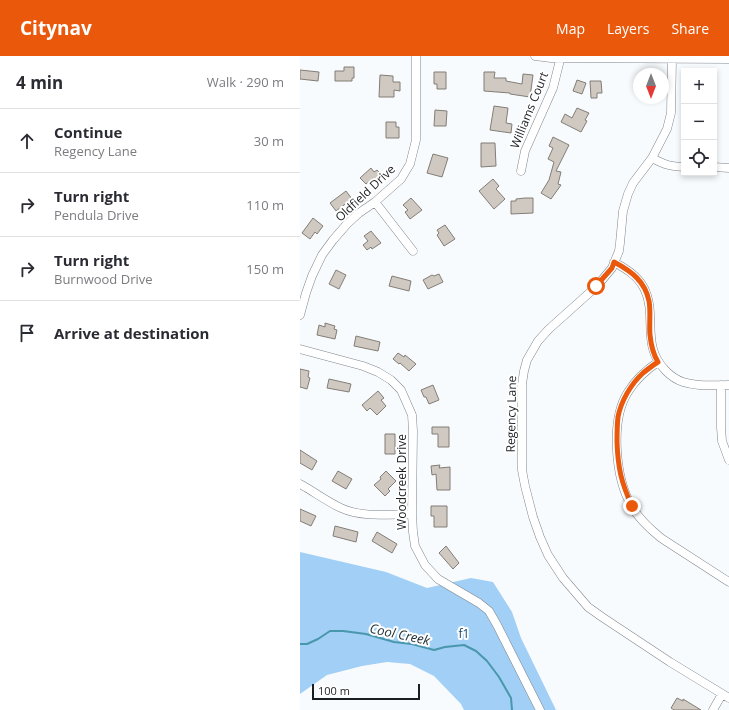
<!DOCTYPE html>
<html lang="en">
<head>
<meta charset="utf-8">
<style>
	body { margin:0; font-family:"Open Sans",sans-serif; background:#f2f2f3; color:#2b2b33 }
	.controls { position:absolute; right:12px; top:12px; display:grid; overflow:hidden; border-radius:0px; box-shadow:0 2px 6px #0003 }
	.controls button { width:36px; height:36px; display:grid; place-items:center; padding:0; border:0; border-bottom:1px solid #e1e1e2; background:#fff; color:#2b2b33; font:20px sans-serif }
	.compass { position:absolute; left:333px; top:12px; width:36px; height:36px; border-radius:50%; background:#fff; box-shadow:0 2px 6px #0003; rotate:180deg }
	.scale { position:absolute; left:12px; bottom:10px; width:108px; box-sizing:border-box; padding-left:4px; border:2px solid #1b1e21; border-top:0; font-size:11px; line-height:14px; white-space:nowrap; color:#1b1e21; -webkit-text-stroke:3px #fff; paint-order:stroke }
	.stop { position:absolute; width:12px; height:12px; margin:-9px; border:3px solid #ea580c; border-radius:50%; background:#fff }
	.stop.end { background:#ea580c; border-color:#fff; box-shadow:0 1px 4px #0008 }
	.list { margin:0; padding:0; list-style:none }
	h2 { display:flex; justify-content:space-between; align-items:center; height:52px; margin:0; padding:0 16px; font-size:17px }
	h2 small { font-size:13px; font-weight:400; color:#7c7c81 }
	.list li { display:grid; grid-template-columns:26px 1fr auto; gap:12px; align-items:center; box-sizing:border-box; height:64px; padding:0 16px; border-top:1px solid #e1e1e2 }
	.list b { display:block; font-size:15px; white-space:nowrap }
	.list p { margin:0; font-size:13px; white-space:nowrap; color:#7c7c81 }
	.list em { font-size:13px; font-style:normal; color:#7c7c81 }
	.icon { flex:none; width:22px; height:22px; fill:none; stroke:currentColor; stroke-width:2; stroke-linecap:round; stroke-linejoin:round }
	.map { position:relative; flex:none; width:429px; height:654px; overflow:hidden }
	header { display:flex; align-items:center; gap:24px; box-sizing:border-box; height:56px; padding:0 20px; background:#ea580c; color:#fff }
	header strong { font-size:19px }
	nav { display:flex; gap:22px; margin-inline-start:auto; font-size:14px }
	main { display:flex }
	aside { flex:1; background:#fff }
	.map>svg:first-child { display:block }
	.green { fill:#a1cff6 }
	.lines { fill:none; stroke-linecap:round; stroke-linejoin:round }
	.stream { stroke:#4997ac; stroke-width:2 }
	.building { fill:#cfc9c1; stroke:#827d76 }
	.minor-casing { stroke:#7f868d; stroke-width:9 }
	.minor { stroke:#fff; stroke-width:8 }
	.route { stroke:#ea580c; stroke-width:5 }
	.labels { text-anchor:middle; dominant-baseline:central; stroke-width:4; stroke-linejoin:round; paint-order:stroke }
	.street-label { font-size:12px; fill:#1b1e21; stroke:#fff }
	.park-label { font-size:12px; fill:#13466c; stroke:#fff }
	.water-label { font-size:13px; font-style:italic; fill:#1c3036; stroke:#fff }
</style>
</head>
<body>
<header>
<strong>Citynav</strong>
<nav><a>Map</a><a>Layers</a><a>Share</a></nav>
</header>
<main>
<aside>
<h2>4 min<small>Walk · 290 m</small></h2>
<ul class="list">
<li><svg class="icon" aria-label="ahead" viewBox="0 0 24 24"><path d="M12 20V5M6 11l6-6 6 6"/></svg><div><b>Continue</b><p>Regency Lane</p></div><em>30 m</em></li>
<li><svg class="icon" aria-label="right" viewBox="0 0 24 24"><path d="M7 20v-9h11M14 6l5 5-5 5"/></svg><div><b>Turn right</b><p>Pendula Drive</p></div><em>110 m</em></li>
<li><svg class="icon" aria-label="right" viewBox="0 0 24 24"><path d="M7 20v-9h11M14 6l5 5-5 5"/></svg><div><b>Turn right</b><p>Burnwood Drive</p></div><em>150 m</em></li>
<li><svg class="icon" aria-label="arrive" viewBox="0 0 24 24"><path d="M6 21V4h12l-3 4 3 4H6"/></svg><div><b>Arrive at destination</b></div></li>
</ul>
</aside>
<div class="map">
<svg width="429" height="654" viewBox="0 0 429 654">
	<rect width="100%" height="100%" fill="#f8fbfe"/>
	<!-- green -->
	<path class="green" d="M0,496L86,516L127,532L171,522L193,526L212,556L221,582L256,654H164L161,648L134,620L110,608L87,606L62,610L27,619L0,638Z"/>
	<g class="lines">
		<!-- stream -->
		<path class="stream" d="M0,588H7L18,583L30,575H43L66,578L94,586L112,588L134,594L145,591L164,589L176,595L187,605L199,621L211,642L212,654"/>
	</g>
	<!-- building -->
	<path class="building" d="M44,11H54V22H52V25H35V15H44Z
		M0,14L19,16L18,25L0,23Z
		M134,16H146V33H137V28H134Z
		M184,16H195L194,22H206V25L222,28L223,18L233,19L230,41L210,38V37L184,35Z
		M80,19L93,20V26H100V35L94,34V41H79Z
		M277,24L286,27L282,38L273,35Z
		M290,25H301L302,37H297V42H291Z
		M194,50L208,52L206,67L212,68L211,77L190,74Z
		M277,52L289,57L285,64L287,65L281,76L261,66L265,58L272,62Z
		M135,54L147,55L146,70H134Z
		M86,66H96V71H99V82H86Z
		M253,81L269,89L256,115L261,116L258,128L261,129L251,143L241,137L249,124L254,106L248,103L253,92L249,90Z
		M181,87H195L196,110L181,111Z
		M133,98L148,102L142,121L127,117Z
		M71,112L74,116L77,114L81,118L75,124L73,122L66,128L60,122Z
		M193,123L199,130L196,133L205,143L194,153L179,135Z
		M46,135L52,143L36,155L30,147Z
		M111,142L122,154L110,163L105,156L108,154L103,149Z
		M225,142H233V157L211,158V145H216V143Z
		M13,162L23,170L17,178L15,176L10,183L2,177Z
		M145,169L155,183L144,190L137,179L139,177L137,174Z
		M71,175L81,187L72,193L71,191L67,194L63,189L68,185L64,180Z
		M36,214L46,219L39,233L29,228Z
		M139,218L143,226L128,233L123,224L132,219L134,220Z
		M92,220L111,225L109,235L89,230Z
		M25,267L35,270L34,273L37,274L35,283L17,279L19,269L25,271Z
		M56,280L80,286L78,295L54,290Z
		M98,297L104,301L105,299L116,308L109,315L100,307L99,308L93,303Z
		M0,313L9,315L8,321L10,322L7,333L0,331Z
		M29,323L51,328L49,336L27,332Z
		M133,329L139,344L129,348L126,341H124L121,334Z
		M78,335L84,342L81,344L86,350L77,359L70,352L67,355L62,349Z
		M132,371H149V391H138V378H132Z
		M85,378H95V398H85Z
		M0,394L17,405L12,414L0,407Z
		M140,409L139,412L150,411V434H137L136,418L132,419L131,410Z
		M38,415L52,423L46,433L32,425Z
		M86,415L96,425L88,433L90,435L85,440L74,429L81,423L80,421Z
		M131,450H147V471H134V460H131Z
		M0,453L16,460L11,470L0,465Z
		M35,470L58,476L56,486L33,480Z
		M77,476L97,488L92,497L72,485Z
		M146,490L159,507L153,513L139,497Z
		M377,642L383,645V643L401,654H374L371,652Z"/>
	<g class="lines">
		<defs>
			<path id="minor" d="M235,0L251,2L429,3
				M372,3L371,57L367,73L352,102L333,127L328,138L323,155L320,187L319,195L312,212L297,230L249,273L238,285L227,304L224,315L222,328V414L225,430L233,461L240,481L248,499L263,522L288,551L302,561L370,606L429,642
				M352,102C365,109 369,110 384,111
				M414,111L429,112
				M221,115L225,95L253,32L261,0
				M75,146L113,195
				M314,206C326,213 337,219 344,232C358,260 340,289 366,315C371,320 377,324 383,326C398,331 414,329 429,329
				M0,259L6,237L12,220L22,199L33,184L47,168L59,157L75,146L101,123L110,108L116,84V0
				M0,293L63,310L78,316L91,324L101,334L112,359L113,375L112,458L113,476L115,490L125,509L138,523L179,547L189,555L197,569L240,654
				M358,306C346,314 336,323 328,336C310,364 315,422 332,451C339,463 350,473 361,482L429,526
				M421,329V371L422,385L429,404
				M0,428C13,435 26,445 41,452C63,462 89,458 112,458
				M413,654L422,638"/>
		</defs>
		<!-- minor casing -->
		<use href="#minor" class="minor-casing"/>
		<!-- minor -->
		<use href="#minor" class="minor"/>
	</g>
	<g class="lines">
		<!-- route -->
		<path class="route" d="M296,230L312,212L314,206C331,215 345,225 349,245C351,256 349,268 350,279C351,289 353,298 358,306C353,309 348,313 343,317C331,328 321,345 318,361C317,369 317,378 317,386C318,412 321,426 332,450"/>
	</g>
	<g class="labels">
		<!-- street labels -->
		<g class="street-label">
			<text transform="translate(229 54) rotate(-68)">Williams Court</text>
			<text transform="translate(65 137) rotate(-43)">Oldfield Drive</text>
			<text transform="translate(211 358) rotate(-89)">Regency Lane</text>
			<text transform="translate(101 426) rotate(-90)">Woodcreek Drive</text>
		</g>
		<!-- park labels -->
		<g class="park-label">
			<text x="164" y="577">f1</text>
		</g>
		<!-- water labels -->
		<g class="water-label">
			<text transform="translate(100 578) rotate(12)">Cool Creek</text>
		</g>
	</g>
</svg>
<div class="controls">
<button>+</button>
<button>−</button>
<button><svg class="icon" aria-label="locate" viewBox="0 0 24 24"><circle cx="12" cy="12" r="6"/><path d="M12 2v4M12 18v4M2 12h4M18 12h4"/></svg></button>
</div>
<svg class="compass" viewBox="-18 -18 36 36"><path d="M0-13l5 13h-10z" fill="#e53935"/><path d="M0 13l5-13h-10z" fill="#7c7c81"/></svg>
<div class="scale">100 m</div>
<div class="stop" style="left:296px;top:230px"></div>
<div class="stop end" style="left:332px;top:450px"></div>
</div>
</main>
</body>
</html>
